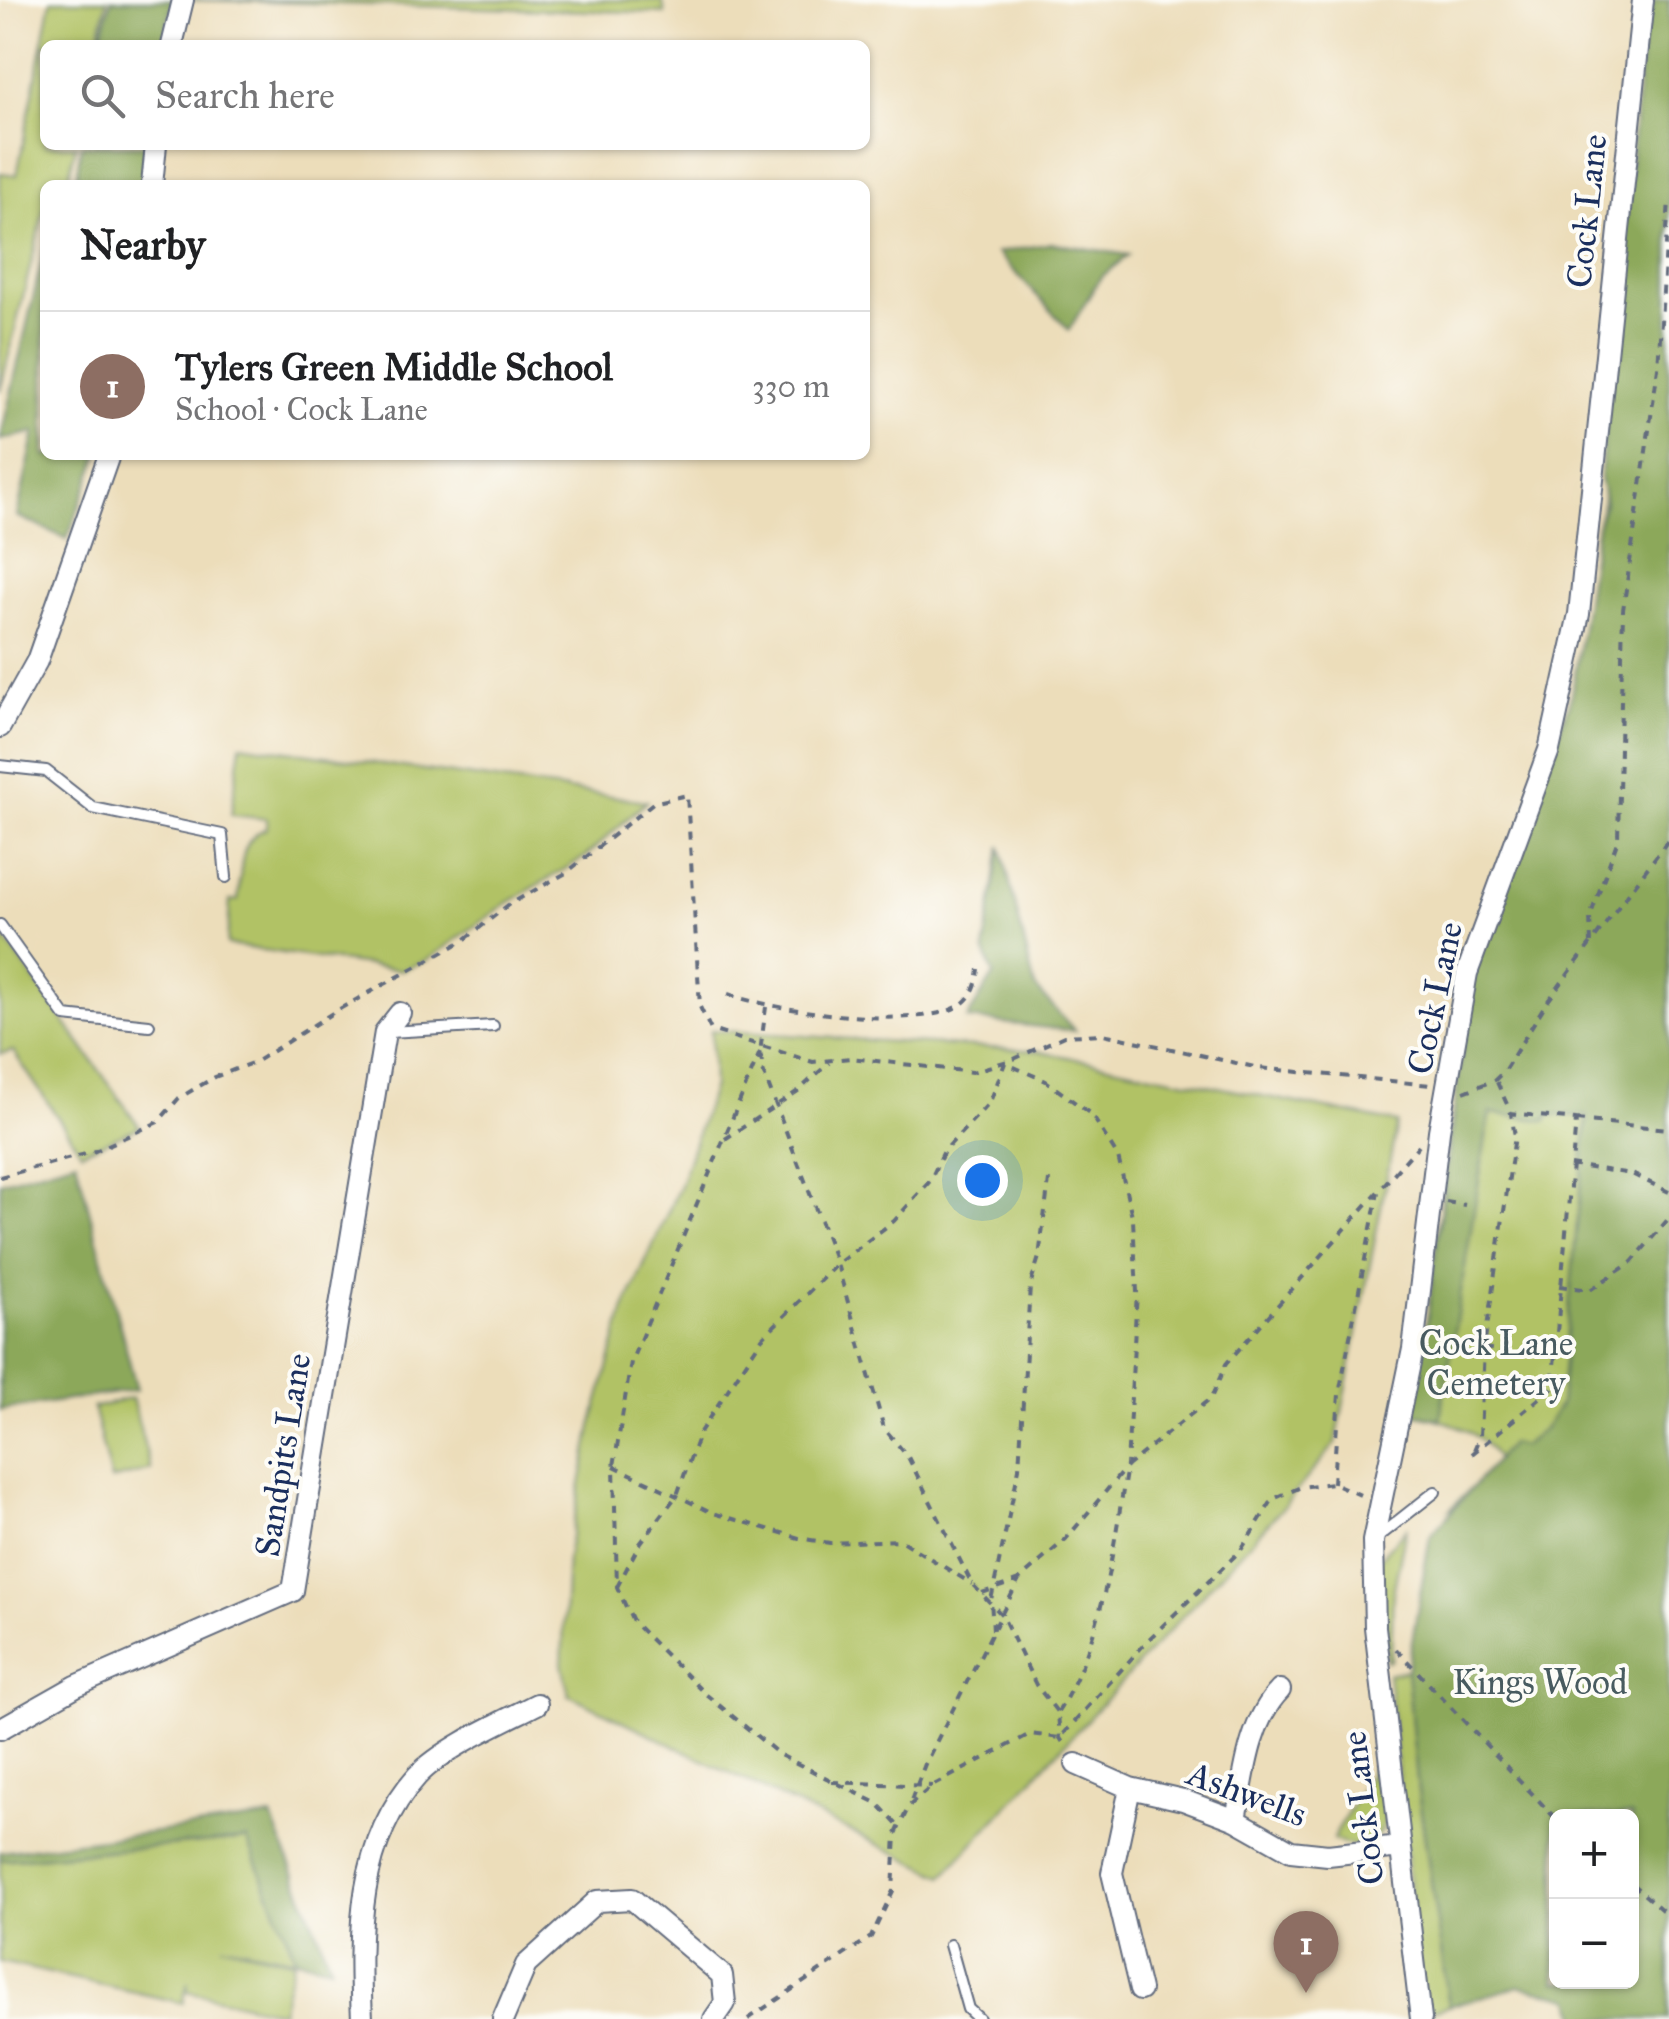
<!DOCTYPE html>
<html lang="en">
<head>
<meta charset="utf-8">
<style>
	body { margin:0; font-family:"IM FELL Great Primer",serif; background:#f6f6f6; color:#202124 }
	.controls { position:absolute; right:30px; bottom:30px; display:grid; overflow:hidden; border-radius:15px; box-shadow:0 2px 8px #0004 }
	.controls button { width:90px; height:90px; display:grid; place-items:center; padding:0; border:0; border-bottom:2px solid #e0e0e0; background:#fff; color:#202124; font:50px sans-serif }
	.you { position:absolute; left:982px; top:1180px; width:35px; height:35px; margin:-25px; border:8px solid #fff; border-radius:50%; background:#1a73e8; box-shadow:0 0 0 15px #1a73e833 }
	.badge { display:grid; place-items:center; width:65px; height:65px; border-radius:50%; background:#c8321e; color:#fff; font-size:32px; font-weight:700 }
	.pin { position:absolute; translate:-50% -82px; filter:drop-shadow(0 2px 5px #0008) }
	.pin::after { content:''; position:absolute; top:52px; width:35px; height:30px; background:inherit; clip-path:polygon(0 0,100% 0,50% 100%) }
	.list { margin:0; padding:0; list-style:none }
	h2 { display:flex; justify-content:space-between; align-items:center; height:130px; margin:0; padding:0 40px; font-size:42px }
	h2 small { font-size:32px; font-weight:400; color:#757577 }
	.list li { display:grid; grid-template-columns:65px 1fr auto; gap:30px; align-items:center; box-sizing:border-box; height:150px; padding:0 40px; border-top:2px solid #e0e0e0 }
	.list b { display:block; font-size:38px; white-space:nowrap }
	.list p { margin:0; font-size:32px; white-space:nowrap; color:#757577 }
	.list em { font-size:32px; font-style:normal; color:#757577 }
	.icon { flex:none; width:55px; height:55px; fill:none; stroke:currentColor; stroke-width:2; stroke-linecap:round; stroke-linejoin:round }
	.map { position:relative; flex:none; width:1669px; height:2019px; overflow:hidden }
	.search { position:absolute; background:#fff; box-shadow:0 2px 8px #0004; left:40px; top:40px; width:830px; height:110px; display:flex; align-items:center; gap:25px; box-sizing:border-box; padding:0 35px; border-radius:15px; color:#757577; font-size:38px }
	.panel { position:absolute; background:#fff; box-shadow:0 2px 8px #0004; left:40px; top:180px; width:830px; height:280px; border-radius:15px }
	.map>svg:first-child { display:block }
	.green { fill:#b1c265; stroke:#667862; stroke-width:2.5 }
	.forest { fill:#8ca85a; stroke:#546c5c; stroke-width:2.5; fill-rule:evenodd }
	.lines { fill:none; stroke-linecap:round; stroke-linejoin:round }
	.lane-casing { stroke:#646c7e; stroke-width:14 }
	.street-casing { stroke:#646c7e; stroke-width:24 }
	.path { stroke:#646c7e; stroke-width:4; stroke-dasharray:8 8; stroke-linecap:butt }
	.lane { stroke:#fff; stroke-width:10 }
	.street { stroke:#fff; stroke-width:20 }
	.labels { text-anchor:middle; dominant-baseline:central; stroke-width:8; stroke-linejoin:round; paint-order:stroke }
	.street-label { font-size:35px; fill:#1b2f5e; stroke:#fdfcf7 }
	.park-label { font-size:35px; fill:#485b60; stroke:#fdfcf7 }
</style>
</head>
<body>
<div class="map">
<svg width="1669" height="2019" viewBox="0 0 1669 2019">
	<rect width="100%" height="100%" fill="#fdfcf7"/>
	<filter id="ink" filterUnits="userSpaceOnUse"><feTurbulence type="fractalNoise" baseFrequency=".01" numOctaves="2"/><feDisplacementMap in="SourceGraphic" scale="20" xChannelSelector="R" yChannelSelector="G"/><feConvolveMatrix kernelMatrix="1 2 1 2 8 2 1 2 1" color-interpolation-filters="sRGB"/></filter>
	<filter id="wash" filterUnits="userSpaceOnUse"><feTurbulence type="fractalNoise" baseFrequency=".0048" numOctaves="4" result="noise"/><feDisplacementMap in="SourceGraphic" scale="40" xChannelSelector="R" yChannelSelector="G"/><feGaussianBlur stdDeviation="2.25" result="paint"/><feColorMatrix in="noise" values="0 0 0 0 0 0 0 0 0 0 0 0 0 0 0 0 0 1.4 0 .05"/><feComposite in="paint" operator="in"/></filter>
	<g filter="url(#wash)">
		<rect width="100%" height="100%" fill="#ecddba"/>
		<!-- green -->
		<path class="green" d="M51,0H107L97,45H45V145H76L67,184L45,185V206L0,391V173L17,175Z
			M189,0H662L665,13Z
			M1654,0H1669V1448L1450,1509L1498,1461C1479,1427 1445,1420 1408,1413L1428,1314L1451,1119L1572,694C1583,640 1587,585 1596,531C1600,511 1607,499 1600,478L1643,37Z
			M241,744L267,748L647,801L585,857L506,904L427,960L402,970L227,945L230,901L238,900C242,871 237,839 267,828V819L231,815Z
			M0,932L140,1127L81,1152L13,1051L0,1054Z
			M711,1030L1038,1051L1397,1123L1336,1443L1284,1506L943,1876L569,1695L562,1664L567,1557L592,1426L625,1308L680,1185L713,1086Z
			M132,1398L151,1470L111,1480L93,1408Z
			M1406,1529L1393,1593L1391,1660L1387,1661L1378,1560Z
			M1407,1670L1418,1791L1449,2006L1422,2014L1388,1674Z
			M1382,1751C1385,1779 1400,1833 1363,1844C1351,1847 1344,1845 1333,1839Z
			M248,1839L296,1959L222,1945L293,1961L281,2012L187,1991L188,1982L183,2003L0,1962V1860Z"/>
		<!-- forest -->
		<path class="forest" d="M111,0H173L163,45H99Z
			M1654,0H1669V2019H1580L1571,1998L1520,1986L1449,2006L1418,1791L1407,1670L1430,1536L1511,1443L1523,1446L1544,1429L1560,1405L1587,1116L1549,1115L1546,1121L1490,1113L1440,1419L1408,1413L1428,1314L1472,970L1572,694L1597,526L1605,503L1600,478L1643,37ZM1556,1816H1632V1982H1556Z
			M81,145H146L142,185H75Z
			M1052,243L1128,255L1100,278L1069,330L997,253Z
			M45,247V455H99L67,539L17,516L35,432L0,440Z
			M1001,846L1035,987L1075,1031L967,1019L994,975L984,950Z
			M76,1160L137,1390L0,1410V1182Z
			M272,1817L331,1967L296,1959L247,1839L0,1860V1852Z"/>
	</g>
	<g filter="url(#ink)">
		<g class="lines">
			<defs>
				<path id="lane" d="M0,766L46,771L93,808L222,835L226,877
					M0,925L65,1016L149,1025
					M389,1032L493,1026
					M1374,1540L1435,1492
					M950,1945L968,2009L979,2019"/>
				<path id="street" d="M172,45L183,0
					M152,185L156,145
					M0,727L37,661L109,455
					M0,1729L76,1686L293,1591L385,1032L400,1013
					M1076,1764L1130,1788L1183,1800L1236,1820L1291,1851L1328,1855L1400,1847
					M1130,1788L1112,1873L1140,1990
					M1236,1820C1244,1777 1248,1723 1280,1690
					M362,2019C358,1933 357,1843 417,1776C443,1748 502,1722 537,1704
					M503,2019L526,1965L597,1901L632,1899L722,1975L725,2003L714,2019
					M1421,2019L1375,1627L1373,1541L1413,1349L1439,1131L1467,973L1549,750L1579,614L1643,0"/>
			</defs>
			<!-- lane casing -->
			<use href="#lane" class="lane-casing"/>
			<!-- street casing -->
			<use href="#street" class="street-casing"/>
			<!-- path -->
			<path class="path" d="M1591,943L1590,917L1618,839L1623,610L1658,368L1669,199
				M728,994C775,1011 912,1030 957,1007C972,999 977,985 979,969
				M766,1007L760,1052L764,1074L837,1264L884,1428L908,1457L972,1584L1002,1615L1036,1685L1058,1713L1060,1738L1066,1747
				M760,1052L631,1362L614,1466L617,1587L633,1622L703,1692L780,1755L877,1803L899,1827
				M1464,1092L1495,1080L1504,1071L1545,1005L1669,839
				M1576,1120L1669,1129
				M725,1139L798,1091L829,1063
				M1570,1165L1632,1174L1669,1192
				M0,1177L93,1152L158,1122L179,1098L215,1077L257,1061L334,1012L463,941L508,905L566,873L653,803L687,795L700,1007L711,1030L813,1062L851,1058L972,1072L1014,1059L1064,1036L1103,1034L1259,1068L1431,1085
				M1446,1202L1465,1205
				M1559,1286L1590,1290L1632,1262L1669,1218
				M1484,1348L1509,1352
				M1474,1450L1480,1436L1484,1348L1515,1136L1511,1114
				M1472,1454L1552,1388L1576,1120L1511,1113L1496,1080
				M614,1466L713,1513L799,1538L830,1543L900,1540L972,1584
				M1333,1483L1339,1394L1378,1192
				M617,1587L639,1545L677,1495L700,1432L762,1338L837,1264L894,1221L930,1181L944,1151L990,1102L1005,1063L1046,1081L1092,1115L1118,1157L1133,1220L1137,1292L1127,1466L1066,1539L1019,1580L925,1764L909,1806
				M982,1593L1019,1580
				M993,1630L991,1600L1019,1468L1030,1286L1039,1257L1049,1180
				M1396,1649L1556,1819
				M1058,1712C1103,1640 1113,1549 1127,1466L1211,1398L1226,1364L1419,1145
				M832,1782L932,1786
				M1632,1884L1669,1916
				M748,2019L871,1937L893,1891L896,1834L909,1806L932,1786L1030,1734L1060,1738L1149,1639L1241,1550L1273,1499L1301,1487L1333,1483L1365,1497"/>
			<!-- lane -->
			<use href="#lane" class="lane"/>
			<!-- street -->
			<use href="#street" class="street"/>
		</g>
	</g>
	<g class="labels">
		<!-- street labels -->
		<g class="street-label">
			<text transform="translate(1587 211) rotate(-84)">Cock Lane</text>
			<text transform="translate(1435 998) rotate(-78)">Cock Lane</text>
			<text transform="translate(283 1455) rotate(-81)">Sandpits Lane</text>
			<text transform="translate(1247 1794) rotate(21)">Ashwells</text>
			<text transform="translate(1363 1808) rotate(-97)">Cock Lane</text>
		</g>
		<!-- park labels -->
		<g class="park-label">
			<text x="1496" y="1343">Cock Lane<tspan x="1496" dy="40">Cemetery</tspan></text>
			<text x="1540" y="1682">Kings Wood</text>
		</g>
	</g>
</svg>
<div class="controls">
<button>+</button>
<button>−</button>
</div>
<div class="you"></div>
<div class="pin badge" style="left:1306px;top:1993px;background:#8d6e63">1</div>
<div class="search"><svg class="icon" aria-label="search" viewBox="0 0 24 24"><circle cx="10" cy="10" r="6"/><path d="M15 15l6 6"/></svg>Search here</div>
<section class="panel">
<h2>Nearby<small></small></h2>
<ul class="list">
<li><span class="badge" style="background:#8d6e63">1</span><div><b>Tylers Green Middle School</b><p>School · Cock Lane</p></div><em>330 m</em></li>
</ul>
</section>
</div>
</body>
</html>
